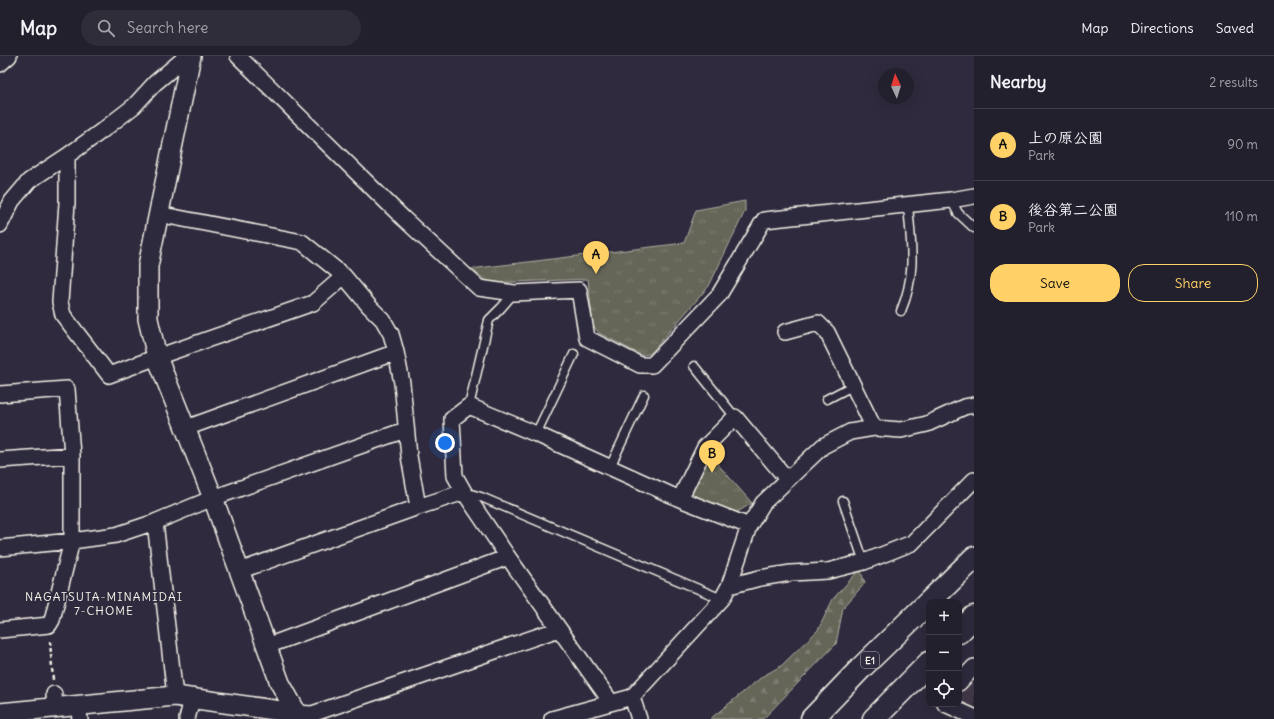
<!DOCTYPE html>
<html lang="en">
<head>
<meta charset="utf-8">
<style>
	body { margin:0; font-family:Delius,"Klee One",sans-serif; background:#2f2d3a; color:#f1f3f6 }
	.controls { position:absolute; right:12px; bottom:12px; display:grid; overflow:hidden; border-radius:8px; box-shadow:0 4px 16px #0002 }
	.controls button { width:36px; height:36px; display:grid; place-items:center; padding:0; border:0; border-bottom:1px solid #403e4a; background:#23202e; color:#f1f3f6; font:20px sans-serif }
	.compass { position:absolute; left:878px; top:12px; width:36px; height:36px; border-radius:50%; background:#23202e; box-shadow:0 4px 16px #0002; rotate:356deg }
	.you { position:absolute; left:445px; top:387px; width:14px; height:14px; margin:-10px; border:3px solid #fff; border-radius:50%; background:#1a73e8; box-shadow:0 0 0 6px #1a73e833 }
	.badge { display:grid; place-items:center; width:26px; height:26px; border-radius:50%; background:#ffd166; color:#111; font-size:13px; font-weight:700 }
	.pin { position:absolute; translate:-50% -33px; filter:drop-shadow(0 1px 2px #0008) }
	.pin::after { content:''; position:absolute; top:21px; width:14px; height:12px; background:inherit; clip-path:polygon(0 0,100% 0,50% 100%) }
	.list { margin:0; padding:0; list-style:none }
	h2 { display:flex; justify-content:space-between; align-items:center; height:52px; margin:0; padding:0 16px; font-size:17px }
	h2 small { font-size:13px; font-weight:400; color:#a3a3aa }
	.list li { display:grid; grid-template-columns:26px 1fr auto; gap:12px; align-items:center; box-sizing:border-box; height:72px; padding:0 16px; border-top:1px solid #403e4a }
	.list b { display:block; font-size:15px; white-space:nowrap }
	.list p { margin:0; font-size:13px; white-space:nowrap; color:#a3a3aa }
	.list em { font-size:13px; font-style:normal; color:#a3a3aa }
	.actions { display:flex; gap:8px; padding:12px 16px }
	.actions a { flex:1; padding:9px 0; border:1px solid #ffd166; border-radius:16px; text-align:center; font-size:14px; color:#ffd166 }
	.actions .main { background:#ffd166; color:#111 }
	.icon { flex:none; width:22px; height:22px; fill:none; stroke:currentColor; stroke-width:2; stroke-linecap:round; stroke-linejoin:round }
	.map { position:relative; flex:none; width:974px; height:663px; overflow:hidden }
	header { display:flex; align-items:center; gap:24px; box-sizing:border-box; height:56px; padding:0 20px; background:#23202e; border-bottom:1px solid #403e4a }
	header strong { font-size:19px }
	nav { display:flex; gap:22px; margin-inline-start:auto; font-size:14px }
	.search { width:280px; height:36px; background:#2f2d3a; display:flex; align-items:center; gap:10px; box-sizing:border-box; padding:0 14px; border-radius:22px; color:#a3a3aa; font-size:15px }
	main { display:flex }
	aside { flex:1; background:#23202e }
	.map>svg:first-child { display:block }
	.built { fill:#413746 }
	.forest { fill:url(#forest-firs); stroke:#acaca0 }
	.park { fill:url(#park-tufts); stroke:#acaca0 }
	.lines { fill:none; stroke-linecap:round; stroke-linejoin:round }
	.service-casing { stroke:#f4f1e8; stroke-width:11 }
	.minor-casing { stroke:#f4f1e8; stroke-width:18 }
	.tertiary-casing { stroke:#f4f1e8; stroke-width:22 }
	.motorway-casing { stroke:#f4f1e8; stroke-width:25 }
	.path { stroke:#f4f1e8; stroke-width:2.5; stroke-dasharray:4 3; stroke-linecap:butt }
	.service { stroke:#2f2a3d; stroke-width:8 }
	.minor { stroke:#2f2a3d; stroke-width:15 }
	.tertiary { stroke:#2f2a3d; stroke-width:19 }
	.motorway { stroke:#2f2a3d; stroke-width:22 }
	.labels { text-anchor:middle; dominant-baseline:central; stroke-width:3.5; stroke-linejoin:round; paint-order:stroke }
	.shield { fill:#2f2a3d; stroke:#b9b5b5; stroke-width:1 }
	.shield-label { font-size:10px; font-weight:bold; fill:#f4f1e8 }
	.neighbourhood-label { font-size:12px; letter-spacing:1px; fill:#f4f1e8; stroke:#2f2a3d }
</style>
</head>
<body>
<header>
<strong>Map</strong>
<div class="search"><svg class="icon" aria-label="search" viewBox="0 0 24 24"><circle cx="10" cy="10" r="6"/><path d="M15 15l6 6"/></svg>Search here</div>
<nav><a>Map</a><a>Directions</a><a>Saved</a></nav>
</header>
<main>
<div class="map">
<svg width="974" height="663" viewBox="0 0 974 663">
	<defs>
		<pattern id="forest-firs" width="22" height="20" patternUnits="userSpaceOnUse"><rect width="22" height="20" fill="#656658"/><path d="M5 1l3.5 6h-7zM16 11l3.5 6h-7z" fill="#7c7c70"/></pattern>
		<pattern id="park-tufts" width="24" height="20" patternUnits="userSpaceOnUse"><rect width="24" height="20" fill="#656658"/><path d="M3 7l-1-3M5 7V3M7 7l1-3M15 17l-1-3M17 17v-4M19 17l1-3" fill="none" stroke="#7c7c70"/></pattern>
	</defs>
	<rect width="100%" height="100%" fill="#2f2a3d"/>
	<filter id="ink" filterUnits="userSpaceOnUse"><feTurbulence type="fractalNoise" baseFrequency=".025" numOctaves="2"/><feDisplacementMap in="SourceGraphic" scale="8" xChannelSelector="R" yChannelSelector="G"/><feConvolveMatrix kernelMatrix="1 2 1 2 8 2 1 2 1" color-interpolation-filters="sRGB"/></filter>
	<g filter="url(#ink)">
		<!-- built -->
		<path class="built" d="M974,619V655L959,648V635Z"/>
		<!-- forest -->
		<path class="forest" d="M860,513L865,527L843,552L836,588L763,663H710L763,620L781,610L818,574L833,543Z"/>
		<!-- park -->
		<path class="park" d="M745,145V155L709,230L650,298L641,299L599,277L593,270L588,223L490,227L470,213L684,187L696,154Z
			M707,396L752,447L736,457L691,438Z"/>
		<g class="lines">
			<defs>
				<path id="service" d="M951,144L958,157L974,172
					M901,255C917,217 911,188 908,149
					M694,310L735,361
					M827,343L854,329
					M469,350L489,264L501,252L514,237
					M536,378L574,298
					M610,411L644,339
					M464,436L481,441L722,543
					M843,445L864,506"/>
				<path id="minor" d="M238,0L403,162L479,232L514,237L579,234L587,282L640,309H652L719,239L764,164L951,144L974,140
					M0,8L9,0
					M67,100V147L60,246L63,259L109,319L157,301L313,247L344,220
					M158,158L302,186L344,220L369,250L383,264L391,278L396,296L402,327L409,400L418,451
					M0,169L12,145L29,125L67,100L103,74L134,50L155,27L187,0
					M785,276L818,267L827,276L874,372
					M0,338L67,333L72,399V485L52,564L49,569L0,574
					M186,372L396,296
					M0,404L72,399
					M464,436L455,420L452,363L469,350L536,378L680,443L749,470
					M680,443L705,391L735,361L787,423
					M155,466L175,640
					M0,492L72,485L116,479L155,466L213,442L405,374
					M239,515L418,451L464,436L508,501L611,646
					M729,530L749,470L763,447L823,390L850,376L874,372L901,374L927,368L964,351L974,349
					M267,590L508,501
					M959,627L974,611
					M54,638L55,651
					M632,641L639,663
					M945,648L974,661
					M78,649L80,663
					M295,657L312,658L559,573
					M187,663L192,643
					M552,663L632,641L722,543L729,530L760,522L791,517L828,515L864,506L912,487L974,424"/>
				<path id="tertiary" d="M191,0L148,210V263L157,301L213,442L280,627L300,663
					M0,657L175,640L295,657"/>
				<path id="motorway" d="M929,546L974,502
					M959,576L974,561
					M812,663L862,611L929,546
					M874,663L929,607"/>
			</defs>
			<!-- service casing -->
			<use href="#service" class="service-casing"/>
			<!-- minor casing -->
			<use href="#minor" class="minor-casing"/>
			<!-- tertiary casing -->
			<use href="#tertiary" class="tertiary-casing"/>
			<!-- motorway casing -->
			<use href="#motorway" class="motorway-casing"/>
			<!-- path -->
			<path class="path" d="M50,585L53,624"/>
			<!-- service -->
			<use href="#service" class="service"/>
			<!-- minor -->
			<use href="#minor" class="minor"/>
			<!-- tertiary -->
			<use href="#tertiary" class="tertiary"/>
			<!-- motorway -->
			<use href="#motorway" class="motorway"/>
		</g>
	</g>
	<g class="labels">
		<!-- shield labels -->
		<rect class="shield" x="861" y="596" width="18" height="16" rx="3"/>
		<g class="shield-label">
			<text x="870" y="604">E1</text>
		</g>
		<!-- neighbourhood labels -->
		<g class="neighbourhood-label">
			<text x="104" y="540">NAGATSUTA-MINAMIDAI<tspan x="104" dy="14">7-CHOME</tspan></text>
		</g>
	</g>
</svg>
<div class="controls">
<button>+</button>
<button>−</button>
<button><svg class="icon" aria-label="locate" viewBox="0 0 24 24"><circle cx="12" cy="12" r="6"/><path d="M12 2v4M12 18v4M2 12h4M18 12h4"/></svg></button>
</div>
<svg class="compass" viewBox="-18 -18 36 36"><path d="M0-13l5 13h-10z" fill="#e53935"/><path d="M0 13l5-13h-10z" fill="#a3a3aa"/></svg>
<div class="you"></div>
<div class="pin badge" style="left:596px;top:218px">A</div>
<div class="pin badge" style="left:712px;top:417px">B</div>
</div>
<aside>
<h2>Nearby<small>2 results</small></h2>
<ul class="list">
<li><span class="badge">A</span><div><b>上の原公園</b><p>Park</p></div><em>90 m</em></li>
<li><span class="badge">B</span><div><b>後谷第二公園</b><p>Park</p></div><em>110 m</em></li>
</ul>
<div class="actions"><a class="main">Save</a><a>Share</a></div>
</aside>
</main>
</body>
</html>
